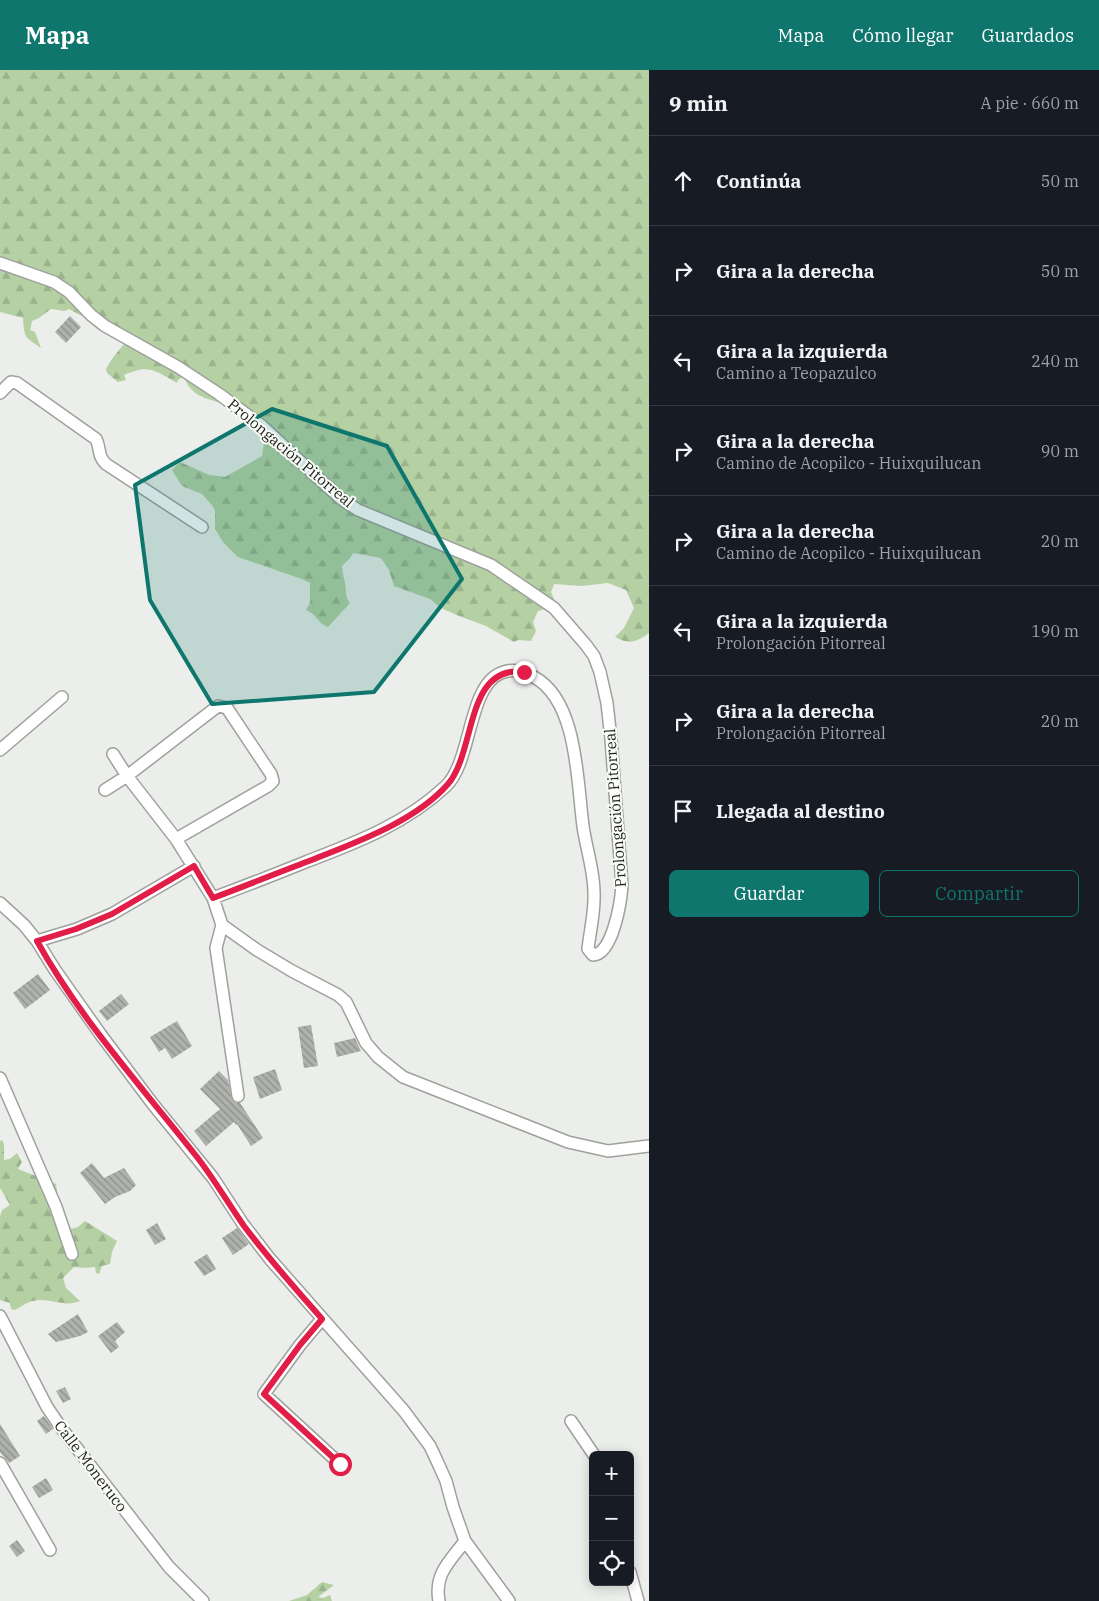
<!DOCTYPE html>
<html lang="es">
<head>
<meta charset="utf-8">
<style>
	body { margin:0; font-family:"IBM Plex Serif",serif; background:#20242c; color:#f1f3f6 }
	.controls { position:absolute; right:15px; bottom:15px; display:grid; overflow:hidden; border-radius:8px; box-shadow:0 2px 12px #0003 }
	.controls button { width:45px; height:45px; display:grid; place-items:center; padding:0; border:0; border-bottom:1px solid #363941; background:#171b24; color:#f1f3f6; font:25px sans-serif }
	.stop { position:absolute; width:15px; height:15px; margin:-11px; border:4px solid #e11d48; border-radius:50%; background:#fff }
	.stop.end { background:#e11d48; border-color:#fff; box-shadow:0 1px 5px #0008 }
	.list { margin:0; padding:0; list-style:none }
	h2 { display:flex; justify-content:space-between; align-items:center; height:65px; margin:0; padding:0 20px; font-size:21px }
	h2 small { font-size:16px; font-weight:400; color:#9ea1a6 }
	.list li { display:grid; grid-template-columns:32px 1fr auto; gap:15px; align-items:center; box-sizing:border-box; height:90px; padding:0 20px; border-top:1px solid #363941 }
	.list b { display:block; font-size:19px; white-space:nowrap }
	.list p { margin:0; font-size:16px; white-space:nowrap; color:#9ea1a6 }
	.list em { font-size:16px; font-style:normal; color:#9ea1a6 }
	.actions { display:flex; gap:10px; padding:15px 20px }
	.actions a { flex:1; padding:11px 0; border:1px solid #0f766e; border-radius:8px; text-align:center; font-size:18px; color:#0f766e }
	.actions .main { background:#0f766e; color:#fff }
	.icon { flex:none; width:28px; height:28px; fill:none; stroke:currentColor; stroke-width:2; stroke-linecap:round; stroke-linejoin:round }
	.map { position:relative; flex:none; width:649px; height:1531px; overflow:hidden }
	header { display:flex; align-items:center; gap:30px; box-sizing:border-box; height:70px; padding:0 25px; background:#0f766e; color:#fff }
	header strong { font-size:24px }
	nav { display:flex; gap:28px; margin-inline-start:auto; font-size:18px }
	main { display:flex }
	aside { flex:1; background:#171b24 }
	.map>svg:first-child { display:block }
	.forest { fill:url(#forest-firs) }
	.building { fill:url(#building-back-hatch) }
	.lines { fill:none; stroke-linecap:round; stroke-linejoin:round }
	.minor-casing { stroke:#9ea19c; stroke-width:14 }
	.minor { stroke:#fff; stroke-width:11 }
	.route { stroke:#e11d48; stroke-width:6 }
	.marked { fill:#0f766e; fill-opacity:0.2; stroke:#0f766e; stroke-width:4; stroke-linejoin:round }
	.labels { text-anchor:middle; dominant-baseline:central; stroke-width:4; stroke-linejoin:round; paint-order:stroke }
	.street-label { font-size:15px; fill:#1d1e1c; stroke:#f9fcf7 }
</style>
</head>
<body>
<header>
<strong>Mapa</strong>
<nav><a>Mapa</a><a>Cómo llegar</a><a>Guardados</a></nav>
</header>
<main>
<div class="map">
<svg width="649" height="1531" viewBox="0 0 649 1531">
	<defs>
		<pattern id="forest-firs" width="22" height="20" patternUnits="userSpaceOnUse" patternTransform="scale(1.25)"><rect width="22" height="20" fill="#b5d1a3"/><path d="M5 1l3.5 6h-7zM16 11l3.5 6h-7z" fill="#9bb38c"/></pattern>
		<pattern id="building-back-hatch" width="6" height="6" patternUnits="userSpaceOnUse" patternTransform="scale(1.25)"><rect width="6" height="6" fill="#aeb1ac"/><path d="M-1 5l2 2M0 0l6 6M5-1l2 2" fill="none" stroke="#8d8f8b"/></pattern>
	</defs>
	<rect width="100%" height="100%" fill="#ebeeea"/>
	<!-- forest -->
	<path class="forest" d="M0,0H649V563C637,572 629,575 615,567L624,558L634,538L626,520L608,513L582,516L554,514L551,522L554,529L546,532L548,538L538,541L533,552L536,561L531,571L518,570L514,572L486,556L459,546L441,538L430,529L394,516L389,500L381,488L353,483L351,487L342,496C342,502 344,507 345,513C347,523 344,524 350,533L328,557C316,552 318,545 306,540L310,533V513L302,509L238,487L223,472L215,459V440L211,434L202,424L182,416L172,400L180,392L209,405L225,407L262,386L265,367C259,358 244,343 234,338C215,328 192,332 184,306L178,310L177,313C154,300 149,294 124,305L126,310L118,312L107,303L106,299C111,289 118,281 126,272L110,266L93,252L69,239L65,241L51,239L39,248L32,251L30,260L35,262L41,278C25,267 24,268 23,248L0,242Z
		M2,1070L4,1074V1090L10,1089L17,1083L22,1092L18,1099L56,1114L57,1121L51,1131L61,1139L71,1159L78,1157L85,1151L117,1171L112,1182L110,1194L102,1196L99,1204L96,1203L95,1197L85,1198L74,1197L63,1208L66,1218L80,1231C64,1238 49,1227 33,1231C27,1232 21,1237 15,1240L11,1239L10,1233L0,1230V1146L2,1140L10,1135L0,1118V1071Z
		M322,1512L334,1515L318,1527L323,1528L330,1525L332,1531H289L307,1525Z"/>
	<!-- building -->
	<path class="building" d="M70,246L81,257L66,273L55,262Z
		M38,904L50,920L25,939L13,923Z
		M121,924L129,934L107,951L99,941Z
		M177,951L192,976L172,989L165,978L159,982L150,967Z
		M311,955L318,996L304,998L298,957Z
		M355,968L361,981L337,987L334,973Z
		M275,999L282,1020L260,1029L253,1007Z
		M219,1001L228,1010L232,1030L236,1033H240L263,1068L251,1076L237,1054L236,1055L234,1052L206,1076L194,1061L220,1039L200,1019Z
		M92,1093L104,1108L124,1098L136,1115L130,1121L115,1127L105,1134L80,1103Z
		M157,1153L166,1169L155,1175L146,1160Z
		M237,1158L249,1174L233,1185L222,1168Z
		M207,1184L216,1199L204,1206L194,1192Z
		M78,1244L88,1262L80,1266L56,1272L48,1264Z
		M117,1252L125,1262L115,1271L119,1277L111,1283L98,1266Z
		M65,1317L71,1329L63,1333L56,1321Z
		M44,1346L53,1359L46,1364L37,1351Z
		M0,1354L20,1386L9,1393L0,1382Z
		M46,1408L53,1420L39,1428L32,1417Z
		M17,1470L25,1481L17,1487L9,1476Z"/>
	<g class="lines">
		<defs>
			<path id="minor" d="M0,193L54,212L69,222L91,245L105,256L178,297L219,324L262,356L340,428L358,440L491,495L554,538L586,575L594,586L600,602L607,633L611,669L622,815C621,831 613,884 593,885L588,879C590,861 595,841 594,823C594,800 586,778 583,756C577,712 578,631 534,607C523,601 513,598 501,603C468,616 472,691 446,716C407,753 358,772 308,791C276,804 245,816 213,828
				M0,323L11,312L17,313L96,369C101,379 97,385 106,394L202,457
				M0,680L62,627
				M113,684L127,706L176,769
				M105,720L127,706L218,636L227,638L271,704L273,711L268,716L176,769L213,828L222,855L257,880L292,901L338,925L346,932L366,973L378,987L403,1007L568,1072L608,1081L649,1076
				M0,833L24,855L37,871L55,900L101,965L152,1033L213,1108L243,1154L270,1189L404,1341L430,1376L437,1391L446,1411L453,1437L465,1471L509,1531
				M222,855L216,878L238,1026
				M37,871L77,859L112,844L194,796
				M0,1008L56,1137L72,1184
				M0,1246L47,1337L62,1359L169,1497L203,1531
				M322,1249L300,1275L264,1324L340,1394
				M571,1351L594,1385
				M0,1393L50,1480
				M630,1502L638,1531
				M439,1531C434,1504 450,1491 465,1471"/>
		</defs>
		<!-- minor casing -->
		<use href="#minor" class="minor-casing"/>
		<!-- minor -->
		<use href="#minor" class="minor"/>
	</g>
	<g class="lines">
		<!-- route -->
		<path class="route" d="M340,1394L264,1324L300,1275L322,1249C295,1218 268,1188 244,1156C228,1133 214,1109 197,1087C142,1017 80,949 37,871L76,859L112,844L194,796L213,828C245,816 277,803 309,791C354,773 415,752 448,714C476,682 465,594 524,602"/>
	</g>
	<!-- marked area -->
	<path class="marked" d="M272,339L387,376L462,509L374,622L212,634L150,530L135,415Z"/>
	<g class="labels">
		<!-- street labels -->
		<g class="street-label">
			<text transform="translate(291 383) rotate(40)">Prolongación Pitorreal</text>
			<text transform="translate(615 738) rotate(-94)">Prolongación Pitorreal</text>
			<text transform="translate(91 1396) rotate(53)">Calle Moneruco</text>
		</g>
	</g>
</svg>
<div class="controls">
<button>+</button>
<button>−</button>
<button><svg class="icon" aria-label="locate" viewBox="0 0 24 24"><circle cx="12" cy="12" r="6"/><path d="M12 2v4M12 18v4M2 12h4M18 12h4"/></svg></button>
</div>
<div class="stop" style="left:340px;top:1394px"></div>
<div class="stop end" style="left:524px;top:602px"></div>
</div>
<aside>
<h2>9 min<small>A pie · 660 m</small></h2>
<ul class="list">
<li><svg class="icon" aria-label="ahead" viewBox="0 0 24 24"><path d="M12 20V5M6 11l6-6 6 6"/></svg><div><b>Continúa</b></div><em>50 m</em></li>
<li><svg class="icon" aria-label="right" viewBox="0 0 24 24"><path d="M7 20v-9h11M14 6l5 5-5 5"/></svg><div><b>Gira a la derecha</b></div><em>50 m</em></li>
<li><svg class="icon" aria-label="left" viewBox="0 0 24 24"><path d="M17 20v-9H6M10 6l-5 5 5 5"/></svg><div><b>Gira a la izquierda</b><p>Camino a Teopazulco</p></div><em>240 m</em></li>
<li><svg class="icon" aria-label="right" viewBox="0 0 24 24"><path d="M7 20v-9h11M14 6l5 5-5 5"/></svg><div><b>Gira a la derecha</b><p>Camino de Acopilco - Huixquilucan</p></div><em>90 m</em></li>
<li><svg class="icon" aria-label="right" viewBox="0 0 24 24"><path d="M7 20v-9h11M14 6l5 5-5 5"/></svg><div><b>Gira a la derecha</b><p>Camino de Acopilco - Huixquilucan</p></div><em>20 m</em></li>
<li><svg class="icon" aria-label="left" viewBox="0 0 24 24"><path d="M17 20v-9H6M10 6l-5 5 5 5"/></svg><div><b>Gira a la izquierda</b><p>Prolongación Pitorreal</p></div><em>190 m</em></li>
<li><svg class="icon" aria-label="right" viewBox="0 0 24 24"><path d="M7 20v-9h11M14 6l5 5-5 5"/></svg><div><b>Gira a la derecha</b><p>Prolongación Pitorreal</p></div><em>20 m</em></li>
<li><svg class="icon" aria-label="arrive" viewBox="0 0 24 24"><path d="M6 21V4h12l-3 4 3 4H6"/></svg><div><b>Llegada al destino</b></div></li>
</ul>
<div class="actions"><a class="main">Guardar</a><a>Compartir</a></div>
</aside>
</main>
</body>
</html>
